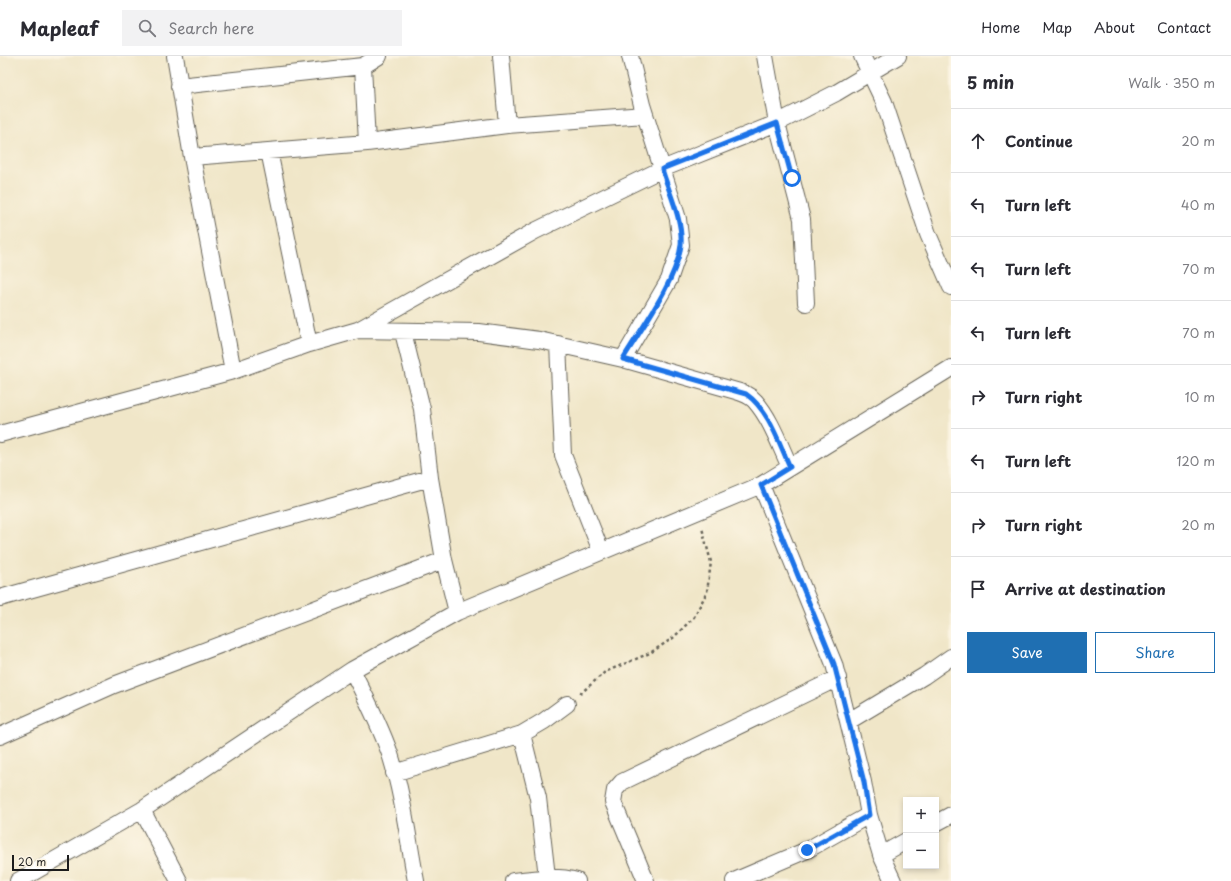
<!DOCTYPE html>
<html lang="en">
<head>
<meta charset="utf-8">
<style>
	body { margin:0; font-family:"Playpen Sans",sans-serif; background:#f2f2f3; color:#2b2b33 }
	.controls { position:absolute; right:12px; bottom:12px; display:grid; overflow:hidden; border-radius:0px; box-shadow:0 2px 6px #0003 }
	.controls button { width:36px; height:36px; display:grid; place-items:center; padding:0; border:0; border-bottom:1px solid #e1e1e2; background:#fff; color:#2b2b33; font:20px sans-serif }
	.scale { position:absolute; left:12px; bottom:10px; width:57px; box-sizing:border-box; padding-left:4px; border:2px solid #1c1c1c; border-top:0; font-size:11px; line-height:14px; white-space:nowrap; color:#1c1c1c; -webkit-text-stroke:3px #fcf5e5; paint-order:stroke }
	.stop { position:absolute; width:12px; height:12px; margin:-9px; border:3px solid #1a73e8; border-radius:50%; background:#fff }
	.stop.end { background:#1a73e8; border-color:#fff; box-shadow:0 1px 4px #0008 }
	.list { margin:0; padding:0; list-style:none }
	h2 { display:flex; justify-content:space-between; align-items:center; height:52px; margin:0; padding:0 16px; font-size:17px }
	h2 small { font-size:13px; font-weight:400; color:#7c7c81 }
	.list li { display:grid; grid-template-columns:26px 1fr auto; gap:12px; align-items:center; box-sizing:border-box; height:64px; padding:0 16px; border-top:1px solid #e1e1e2 }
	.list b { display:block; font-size:15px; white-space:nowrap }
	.list em { font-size:13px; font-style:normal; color:#7c7c81 }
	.actions { display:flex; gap:8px; padding:12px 16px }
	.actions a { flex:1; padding:9px 0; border:1px solid #1f6fb2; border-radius:0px; text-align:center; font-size:14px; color:#1f6fb2 }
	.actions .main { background:#1f6fb2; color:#fff }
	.icon { flex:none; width:22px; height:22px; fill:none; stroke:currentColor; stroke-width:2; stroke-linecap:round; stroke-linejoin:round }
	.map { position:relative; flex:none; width:951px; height:825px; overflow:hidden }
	header { display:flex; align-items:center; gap:24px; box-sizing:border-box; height:56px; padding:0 20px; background:#fff; border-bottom:1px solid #e1e1e2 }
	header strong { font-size:19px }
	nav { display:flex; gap:22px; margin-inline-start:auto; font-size:14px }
	.search { width:280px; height:36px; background:#f2f2f3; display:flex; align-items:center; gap:10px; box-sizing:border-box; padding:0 14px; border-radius:0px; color:#7c7c81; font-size:15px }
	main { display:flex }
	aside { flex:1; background:#fff }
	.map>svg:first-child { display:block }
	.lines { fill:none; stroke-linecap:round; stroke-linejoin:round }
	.street-casing { stroke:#666358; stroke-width:18 }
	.path { stroke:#666358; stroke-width:2.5; stroke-dasharray:3 3; stroke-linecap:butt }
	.street { stroke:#fff; stroke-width:16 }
	.route { stroke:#1a73e8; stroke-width:5 }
</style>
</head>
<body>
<header>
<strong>Mapleaf</strong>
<div class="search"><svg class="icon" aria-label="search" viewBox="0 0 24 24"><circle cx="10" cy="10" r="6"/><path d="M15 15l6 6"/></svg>Search here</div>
<nav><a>Home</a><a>Map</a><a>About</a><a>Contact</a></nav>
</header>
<main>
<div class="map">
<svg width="951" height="825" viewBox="0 0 951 825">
	<rect width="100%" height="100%" fill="#fcf5e5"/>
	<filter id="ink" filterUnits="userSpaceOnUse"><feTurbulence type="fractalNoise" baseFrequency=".025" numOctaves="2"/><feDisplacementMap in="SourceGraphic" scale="8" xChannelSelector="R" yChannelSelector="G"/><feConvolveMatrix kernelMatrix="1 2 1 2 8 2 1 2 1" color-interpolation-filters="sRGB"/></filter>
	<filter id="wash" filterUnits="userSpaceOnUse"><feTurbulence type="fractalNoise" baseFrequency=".012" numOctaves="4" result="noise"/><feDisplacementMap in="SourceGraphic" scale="16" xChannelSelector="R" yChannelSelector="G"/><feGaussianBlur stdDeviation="0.9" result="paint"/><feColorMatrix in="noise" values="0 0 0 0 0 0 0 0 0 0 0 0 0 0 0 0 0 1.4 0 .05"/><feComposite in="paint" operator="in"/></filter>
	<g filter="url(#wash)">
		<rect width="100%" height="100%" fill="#f0e6c8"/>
	</g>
	<g filter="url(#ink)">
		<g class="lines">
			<defs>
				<path id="street" d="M175,0L192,101L233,315
					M501,0L507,69
					M765,0L777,67L802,163L806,247
					M862,0L884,46L928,178L951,231
					M363,10L367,87
					M179,30L363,10L379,0
					M269,95L309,288
					M192,101L367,87L507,69L645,59
					M358,274L479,276L539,284L623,303L736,335C743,337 750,339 755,345C771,363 780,390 790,411
					M403,276L422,353L430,422L444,504L457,556
					M558,288L563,399L601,495
					M623,303L669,224L681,189L678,163L642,49L630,0
					M0,378L233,315L309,288L358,274L535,175L662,113L777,67L836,37L898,0
					M761,429L834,608L863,726L869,759L881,799L893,825
					M0,542L430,422
					M352,614C366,642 380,669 390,698C403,739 408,783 416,825
					M849,665L924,620L951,601
					M522,678L538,742L547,821
					M0,680L114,629L444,504
					M394,717L522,678L544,665L567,648
					M142,754L179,825
					M936,767L951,759
					M881,799L906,785
					M18,825L142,754L352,614L457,556L761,429L951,312
					M513,825C535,823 555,819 577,825
					M646,825L613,746L615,734L622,726L838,622
					M734,825L807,794L869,759"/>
			</defs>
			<!-- street casing -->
			<use href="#street" class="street-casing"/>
			<!-- path -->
			<path class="path" d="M580,638L605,616L650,597L673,582L694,561L707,536L711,506L702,472"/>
			<!-- street -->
			<use href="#street" class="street"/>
		</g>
	</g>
	<g class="lines" filter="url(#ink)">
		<!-- route -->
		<path class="route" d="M792,122L777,67L662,113C669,137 683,164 681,189C677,224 641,273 623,303L746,338C769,354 779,387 790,411L761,429L834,608L864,726L869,759L807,794"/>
	</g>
</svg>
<div class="controls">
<button>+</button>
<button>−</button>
</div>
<div class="scale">20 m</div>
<div class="stop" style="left:792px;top:122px"></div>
<div class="stop end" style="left:807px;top:794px"></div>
</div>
<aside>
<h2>5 min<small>Walk · 350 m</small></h2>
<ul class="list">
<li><svg class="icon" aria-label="ahead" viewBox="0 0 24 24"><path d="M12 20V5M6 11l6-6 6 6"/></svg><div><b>Continue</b></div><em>20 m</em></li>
<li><svg class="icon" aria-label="left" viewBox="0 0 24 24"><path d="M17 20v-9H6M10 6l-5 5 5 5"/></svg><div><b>Turn left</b></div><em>40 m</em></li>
<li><svg class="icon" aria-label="left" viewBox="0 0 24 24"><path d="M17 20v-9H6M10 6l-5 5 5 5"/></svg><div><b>Turn left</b></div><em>70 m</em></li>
<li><svg class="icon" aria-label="left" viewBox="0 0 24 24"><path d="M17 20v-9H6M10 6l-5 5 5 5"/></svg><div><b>Turn left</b></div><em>70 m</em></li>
<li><svg class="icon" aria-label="right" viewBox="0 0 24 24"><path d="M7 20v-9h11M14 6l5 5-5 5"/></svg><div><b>Turn right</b></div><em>10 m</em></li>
<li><svg class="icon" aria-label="left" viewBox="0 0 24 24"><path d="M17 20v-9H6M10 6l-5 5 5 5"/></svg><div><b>Turn left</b></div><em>120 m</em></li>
<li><svg class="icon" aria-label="right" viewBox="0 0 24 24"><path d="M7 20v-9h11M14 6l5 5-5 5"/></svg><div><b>Turn right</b></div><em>20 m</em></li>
<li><svg class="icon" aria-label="arrive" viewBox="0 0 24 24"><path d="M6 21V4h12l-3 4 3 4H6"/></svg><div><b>Arrive at destination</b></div></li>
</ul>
<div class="actions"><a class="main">Save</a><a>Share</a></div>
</aside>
</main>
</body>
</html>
